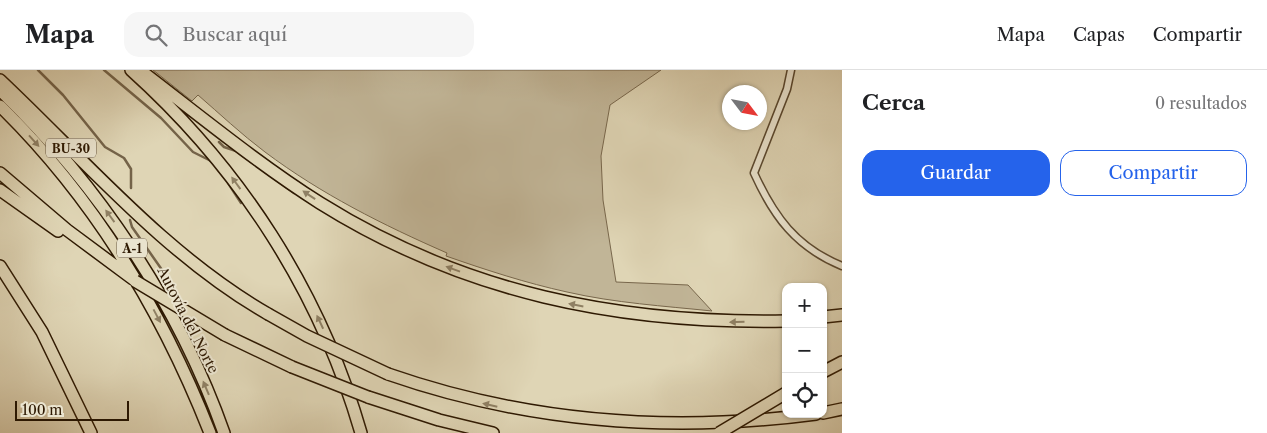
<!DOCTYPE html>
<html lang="es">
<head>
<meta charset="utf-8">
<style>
	body { margin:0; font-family:"Libre Caslon Text",serif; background:#f6f6f6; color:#202124 }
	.controls { position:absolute; right:15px; bottom:15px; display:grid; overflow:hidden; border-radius:10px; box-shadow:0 1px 4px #0004 }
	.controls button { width:45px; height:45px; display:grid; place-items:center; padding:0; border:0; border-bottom:1px solid #e0e0e0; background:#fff; color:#202124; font:25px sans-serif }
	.compass { position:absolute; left:722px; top:15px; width:45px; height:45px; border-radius:50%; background:#fff; box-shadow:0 1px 4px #0004; rotate:122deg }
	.scale { position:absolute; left:15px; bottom:12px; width:114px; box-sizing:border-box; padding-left:5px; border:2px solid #2e1902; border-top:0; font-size:14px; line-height:18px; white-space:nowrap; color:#2e1902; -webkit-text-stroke:4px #eae4cf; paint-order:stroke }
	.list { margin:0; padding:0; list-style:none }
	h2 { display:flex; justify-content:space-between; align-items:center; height:65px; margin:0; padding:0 20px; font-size:21px }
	h2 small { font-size:16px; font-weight:400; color:#757577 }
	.actions { display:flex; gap:10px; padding:15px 20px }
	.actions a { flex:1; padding:11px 0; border:1px solid #2563eb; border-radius:15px; text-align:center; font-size:18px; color:#2563eb }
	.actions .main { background:#2563eb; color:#fff }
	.icon { flex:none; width:28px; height:28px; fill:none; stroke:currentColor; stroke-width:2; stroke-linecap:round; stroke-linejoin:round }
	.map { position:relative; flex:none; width:842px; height:363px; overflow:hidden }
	header { display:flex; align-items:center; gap:30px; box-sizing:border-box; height:70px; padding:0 25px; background:#fff; border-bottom:1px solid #e0e0e0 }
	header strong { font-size:24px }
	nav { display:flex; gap:28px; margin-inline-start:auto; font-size:18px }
	.search { width:350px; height:45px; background:#f6f6f6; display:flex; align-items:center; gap:12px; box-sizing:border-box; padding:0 18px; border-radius:15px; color:#757577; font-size:19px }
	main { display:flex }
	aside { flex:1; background:#fff }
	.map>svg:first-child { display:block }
	.green { fill:#c1b597; stroke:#78674c }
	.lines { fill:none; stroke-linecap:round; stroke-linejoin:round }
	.stream { stroke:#746349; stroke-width:2.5 }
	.minor-casing { stroke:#5a482f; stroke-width:9 }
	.motorway-casing { stroke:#2e1902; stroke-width:14 }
	.minor { stroke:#eae4cf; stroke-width:6 }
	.motorway { stroke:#dfd5b5; stroke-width:11 }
	.motorway-bridge-casing { stroke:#2e1902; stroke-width:14; stroke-linecap:butt }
	.motorway-bridge { stroke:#dfd5b5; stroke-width:11 }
	.oneway { fill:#8f8064 }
	.labels { text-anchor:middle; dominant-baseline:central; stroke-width:4; stroke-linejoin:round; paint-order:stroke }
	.shield { fill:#eae4cf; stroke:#665640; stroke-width:1 }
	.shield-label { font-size:12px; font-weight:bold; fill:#2e1902 }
	.street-label { font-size:14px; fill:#2e1902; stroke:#eae4cf }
</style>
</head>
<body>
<header>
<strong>Mapa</strong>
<div class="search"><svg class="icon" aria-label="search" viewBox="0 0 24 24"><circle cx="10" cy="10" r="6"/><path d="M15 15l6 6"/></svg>Buscar aquí</div>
<nav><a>Mapa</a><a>Capas</a><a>Compartir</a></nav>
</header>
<main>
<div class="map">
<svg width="842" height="363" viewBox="0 0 842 363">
	<rect width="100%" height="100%" fill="#dfd5b5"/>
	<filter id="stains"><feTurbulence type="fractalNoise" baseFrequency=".004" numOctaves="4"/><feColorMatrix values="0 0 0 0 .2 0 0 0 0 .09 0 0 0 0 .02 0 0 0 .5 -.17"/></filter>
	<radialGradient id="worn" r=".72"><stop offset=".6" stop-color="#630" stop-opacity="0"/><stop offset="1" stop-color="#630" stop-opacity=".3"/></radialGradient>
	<!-- green -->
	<path class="green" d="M153,0H661L610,35L601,86L603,130L616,212L688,215L712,241C664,236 615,233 567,222C526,213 486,200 446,186L447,183C383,155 321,124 265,82C241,64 220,44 198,25L192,31Z"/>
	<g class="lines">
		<!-- stream -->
		<path class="stream" d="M38,0L63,25L105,77L124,88L131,99V118
			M104,0L161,48L193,82L211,91
			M219,72L224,77L236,81L294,123
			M228,113L241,133
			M130,150L132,157L174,217"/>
		<defs>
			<path id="minor" d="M791,0L787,19L754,103C774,147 796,177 842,196"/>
			<path id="motorway" d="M131,0C240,98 320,221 361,363
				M140,0C199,45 257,93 320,133C464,223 618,254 786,251
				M0,10C85,90 165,185 268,244
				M0,20C98,115 178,233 224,363
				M0,36C94,128 162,241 210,363
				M0,103L67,160L133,209
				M0,120L58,161
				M0,196L42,262L91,363
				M823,247L842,245
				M225,265L292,297
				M823,302L842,292
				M388,304C526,352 672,363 816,344
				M368,327L439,350L493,363
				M823,343L842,339"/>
		</defs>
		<!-- minor casing -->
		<use href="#minor" class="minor-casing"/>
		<!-- motorway casing -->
		<use href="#motorway" class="motorway-casing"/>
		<!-- minor -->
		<use href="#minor" class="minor"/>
		<!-- motorway -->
		<use href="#motorway" class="motorway"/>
		<defs>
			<path id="motorway-bridge" d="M135,211L225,265
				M268,244L307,266L388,304
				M292,297L368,327
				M719,363L786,323"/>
		</defs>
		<!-- motorway-bridge casing -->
		<use href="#motorway-bridge" class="motorway-bridge-casing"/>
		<!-- motorway-bridge -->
		<use href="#motorway-bridge" class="motorway-bridge"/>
	</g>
	<!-- one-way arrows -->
	<defs><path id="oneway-solid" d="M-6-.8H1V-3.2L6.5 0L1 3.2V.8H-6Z" transform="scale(1.25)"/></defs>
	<g class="oneway">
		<use href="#oneway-solid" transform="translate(34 71) rotate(48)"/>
		<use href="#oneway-solid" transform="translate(236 113) rotate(-126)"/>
		<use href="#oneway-solid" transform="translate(309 125) rotate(-146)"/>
		<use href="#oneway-solid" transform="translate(110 146) rotate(-126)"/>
		<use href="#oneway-solid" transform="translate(453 199) rotate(-160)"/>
		<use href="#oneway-solid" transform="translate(576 235) rotate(-169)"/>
		<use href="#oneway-solid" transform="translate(157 246) rotate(62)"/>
		<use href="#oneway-solid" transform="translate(320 252) rotate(-115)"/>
		<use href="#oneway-solid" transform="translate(737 252) rotate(179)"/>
		<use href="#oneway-solid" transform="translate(206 318) rotate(-113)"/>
		<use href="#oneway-solid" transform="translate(490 335) rotate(-167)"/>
	</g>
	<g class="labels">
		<!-- shield labels -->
		<g class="shield">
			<rect x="46" y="68.5" width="50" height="19" rx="4"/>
			<rect x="117" y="168.5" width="30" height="19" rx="4"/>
		</g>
		<g class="shield-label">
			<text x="71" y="78">BU-30</text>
			<text x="132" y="178">A-1</text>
		</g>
		<!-- street labels -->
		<g class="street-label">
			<text transform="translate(188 250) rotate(63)">Autovía del Norte</text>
		</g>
	</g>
	<rect width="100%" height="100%" filter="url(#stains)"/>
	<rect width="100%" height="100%" fill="url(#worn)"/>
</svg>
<div class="controls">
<button>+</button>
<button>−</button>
<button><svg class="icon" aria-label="locate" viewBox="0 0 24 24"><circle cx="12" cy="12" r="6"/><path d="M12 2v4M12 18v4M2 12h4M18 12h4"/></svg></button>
</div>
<svg class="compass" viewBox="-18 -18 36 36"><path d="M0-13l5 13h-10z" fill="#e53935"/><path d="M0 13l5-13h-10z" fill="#757577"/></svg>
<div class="scale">100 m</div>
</div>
<aside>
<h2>Cerca<small>0 resultados</small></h2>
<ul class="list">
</ul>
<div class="actions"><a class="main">Guardar</a><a>Compartir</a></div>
</aside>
</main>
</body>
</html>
